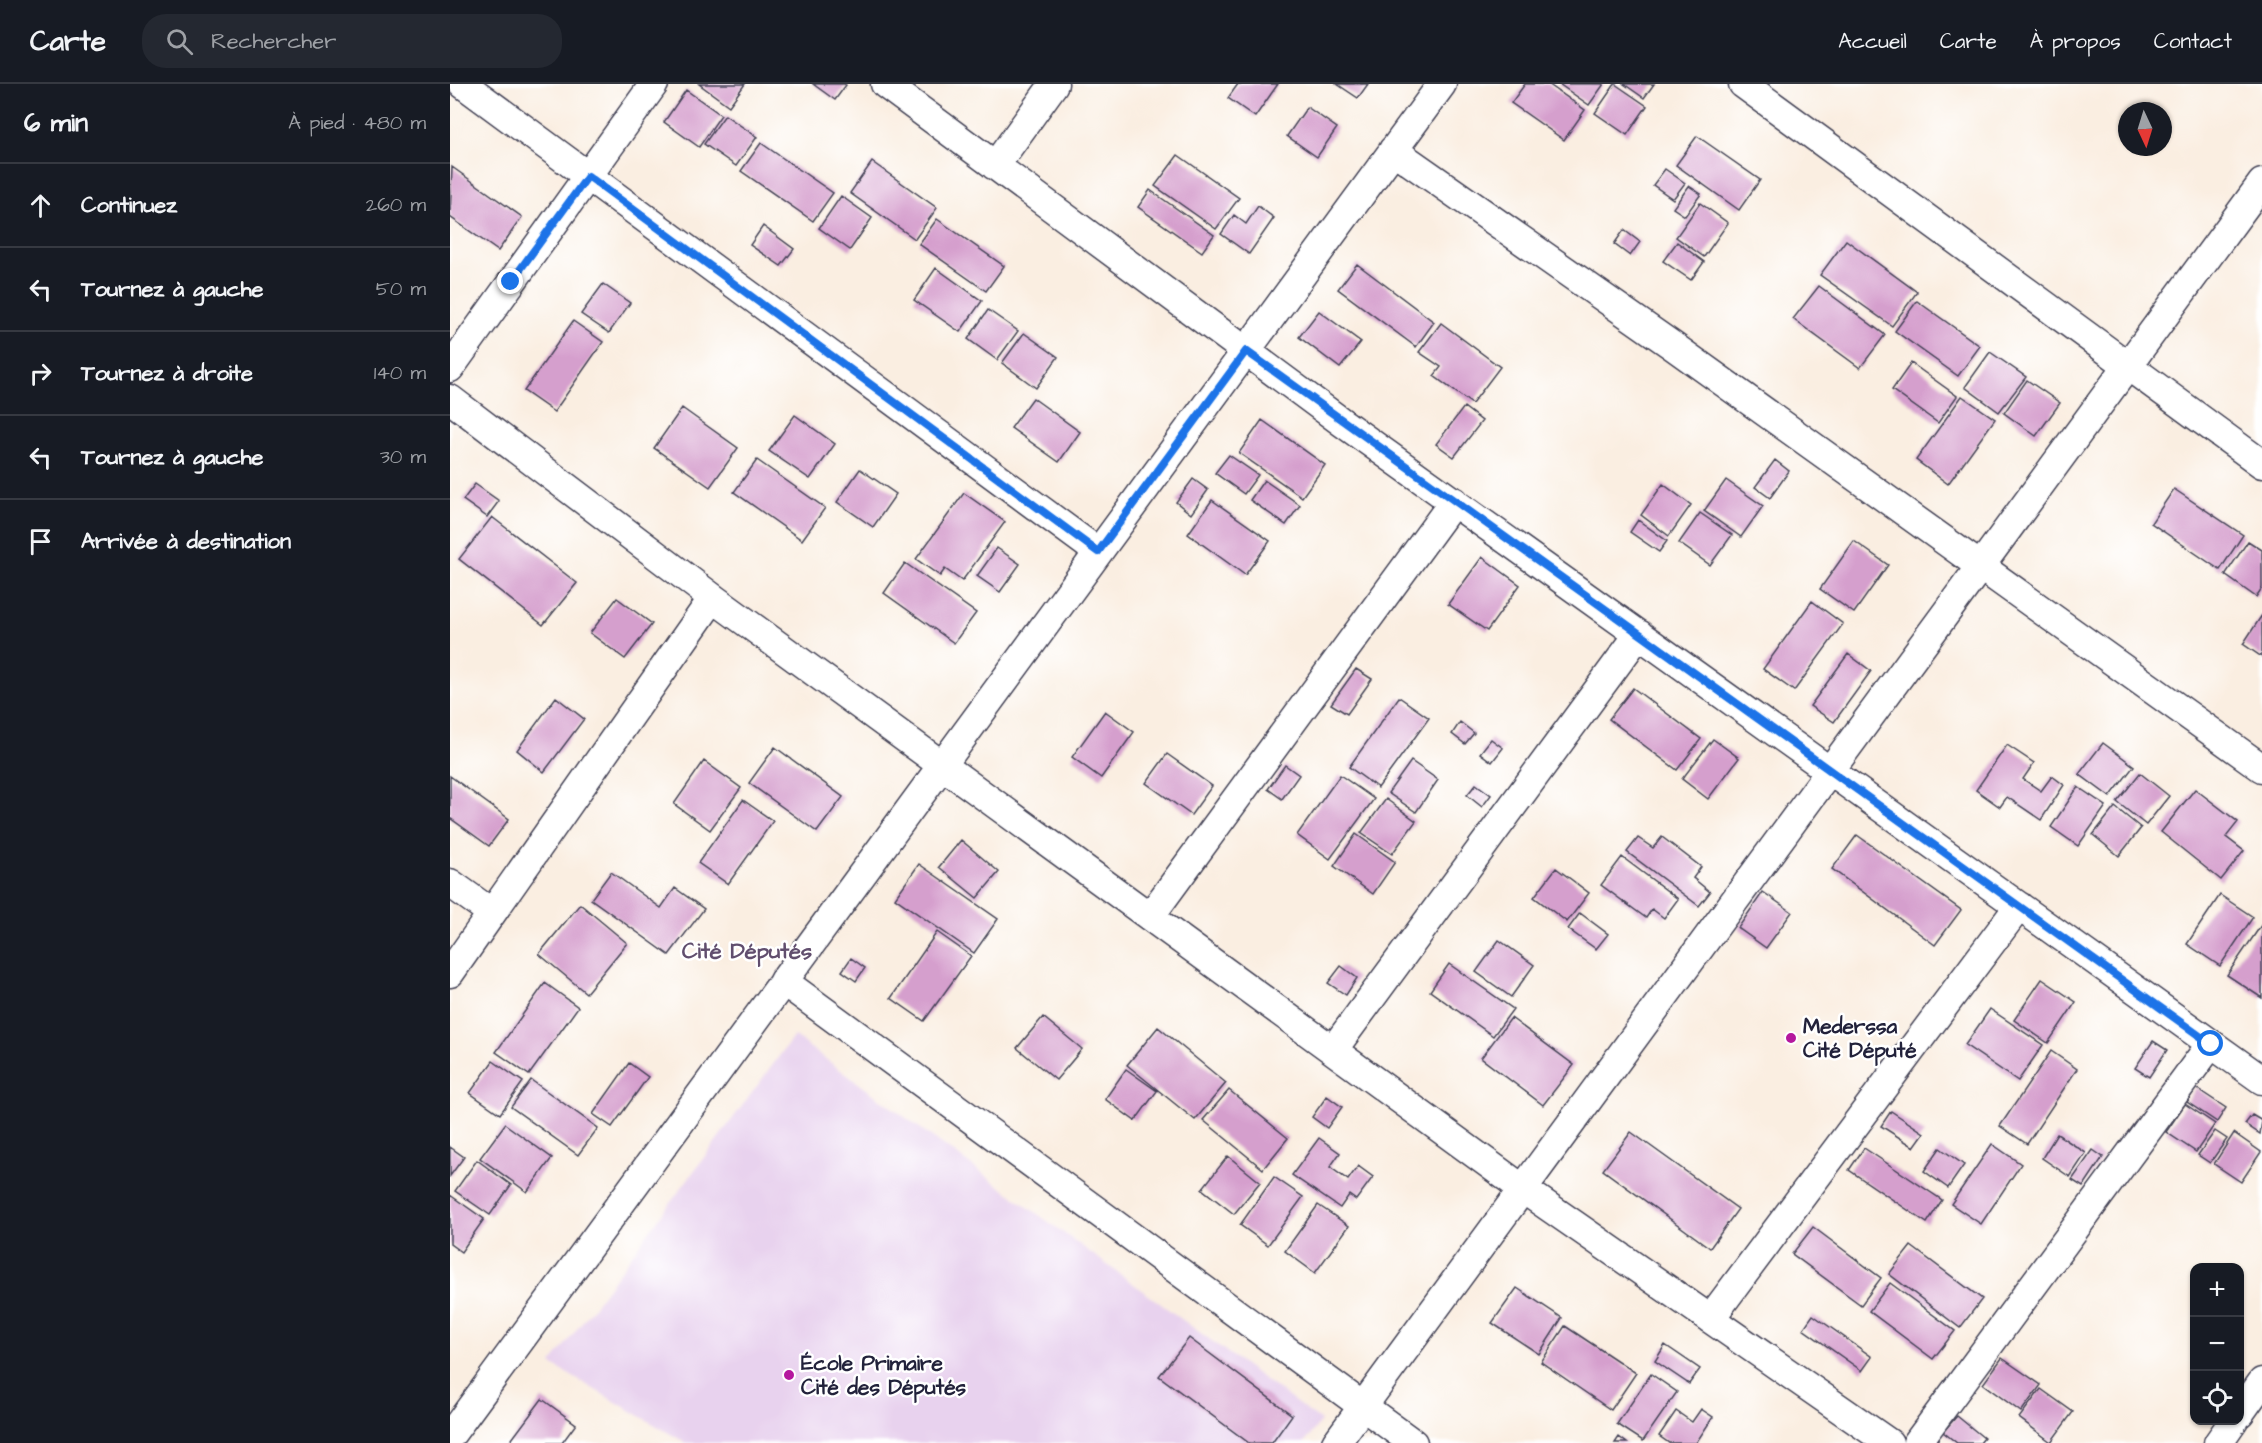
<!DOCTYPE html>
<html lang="fr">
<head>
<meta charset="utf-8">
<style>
	body { margin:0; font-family:"Architects Daughter",sans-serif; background:#242831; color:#f1f3f6 }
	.controls { position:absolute; right:18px; bottom:18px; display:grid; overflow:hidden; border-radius:12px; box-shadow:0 2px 4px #0004 }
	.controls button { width:54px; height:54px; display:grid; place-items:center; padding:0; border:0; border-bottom:2px solid #363941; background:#171b24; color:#f1f3f6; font:30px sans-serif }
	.compass { position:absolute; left:1668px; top:18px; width:54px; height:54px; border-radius:50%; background:#171b24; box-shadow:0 2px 4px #0004; rotate:176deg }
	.stop { position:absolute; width:18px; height:18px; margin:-14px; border:4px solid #1a73e8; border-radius:50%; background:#fff }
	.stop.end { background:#1a73e8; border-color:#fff; box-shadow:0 2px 6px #0008 }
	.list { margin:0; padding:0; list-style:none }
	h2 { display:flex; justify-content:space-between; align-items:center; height:78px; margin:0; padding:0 24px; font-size:26px }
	h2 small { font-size:20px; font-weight:400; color:#9ea1a6 }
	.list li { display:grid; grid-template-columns:39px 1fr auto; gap:18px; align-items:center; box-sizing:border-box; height:84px; padding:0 24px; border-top:2px solid #363941 }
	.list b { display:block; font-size:22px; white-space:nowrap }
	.list em { font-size:20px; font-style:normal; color:#9ea1a6 }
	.icon { flex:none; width:33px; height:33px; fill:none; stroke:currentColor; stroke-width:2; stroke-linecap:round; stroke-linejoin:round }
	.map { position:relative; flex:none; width:1812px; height:1359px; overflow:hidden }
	header { display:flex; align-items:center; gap:36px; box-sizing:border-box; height:84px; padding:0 30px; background:#171b24; border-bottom:2px solid #363941 }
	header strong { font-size:28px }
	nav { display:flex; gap:33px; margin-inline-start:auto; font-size:21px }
	.search { width:420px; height:54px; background:#242831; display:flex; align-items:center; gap:15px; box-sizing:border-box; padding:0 21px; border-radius:24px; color:#9ea1a6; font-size:22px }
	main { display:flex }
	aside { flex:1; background:#171b24 }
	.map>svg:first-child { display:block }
	.built { fill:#e8d2ee }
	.building { fill:#d59fcd }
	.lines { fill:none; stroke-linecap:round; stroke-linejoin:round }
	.street-casing { stroke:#424154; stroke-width:31 }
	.street { stroke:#fff; stroke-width:28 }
	.route { stroke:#1a73e8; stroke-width:8 }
	.poi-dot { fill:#b5179e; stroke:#fff; stroke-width:2 }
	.labels { text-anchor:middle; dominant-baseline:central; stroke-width:5; stroke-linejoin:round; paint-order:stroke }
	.poi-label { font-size:21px; font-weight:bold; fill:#22223b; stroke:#fff; text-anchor:start }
	.neighbourhood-label { font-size:22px; font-weight:bold; fill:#614e6e; stroke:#fff }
</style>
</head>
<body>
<header>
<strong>Carte</strong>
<div class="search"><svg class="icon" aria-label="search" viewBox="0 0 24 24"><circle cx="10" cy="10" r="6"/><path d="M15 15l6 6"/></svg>Rechercher</div>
<nav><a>Accueil</a><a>Carte</a><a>À propos</a><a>Contact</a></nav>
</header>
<main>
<aside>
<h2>6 min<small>À pied · 480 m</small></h2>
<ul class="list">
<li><svg class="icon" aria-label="ahead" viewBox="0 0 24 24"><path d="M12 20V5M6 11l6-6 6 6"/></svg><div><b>Continuez</b></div><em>260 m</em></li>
<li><svg class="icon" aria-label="left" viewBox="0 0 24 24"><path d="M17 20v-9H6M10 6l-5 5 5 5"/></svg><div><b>Tournez à gauche</b></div><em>50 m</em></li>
<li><svg class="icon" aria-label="right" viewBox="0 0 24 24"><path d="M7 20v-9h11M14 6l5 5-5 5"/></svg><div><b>Tournez à droite</b></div><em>140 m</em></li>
<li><svg class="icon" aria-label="left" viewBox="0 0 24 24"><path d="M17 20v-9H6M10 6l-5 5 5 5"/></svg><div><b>Tournez à gauche</b></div><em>30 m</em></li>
<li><svg class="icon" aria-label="arrive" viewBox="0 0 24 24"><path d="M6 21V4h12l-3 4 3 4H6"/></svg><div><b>Arrivée à destination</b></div></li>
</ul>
</aside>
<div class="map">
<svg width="1812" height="1359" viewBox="0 0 1812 1359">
	<rect width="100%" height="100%" fill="#fff"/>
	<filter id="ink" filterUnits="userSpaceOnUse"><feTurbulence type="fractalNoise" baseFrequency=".0167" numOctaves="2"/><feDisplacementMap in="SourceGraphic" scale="12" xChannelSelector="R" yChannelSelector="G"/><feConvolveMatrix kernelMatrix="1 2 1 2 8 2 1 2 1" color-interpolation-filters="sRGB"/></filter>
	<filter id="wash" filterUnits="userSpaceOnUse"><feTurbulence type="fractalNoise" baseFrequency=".008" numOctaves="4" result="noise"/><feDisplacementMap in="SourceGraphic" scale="24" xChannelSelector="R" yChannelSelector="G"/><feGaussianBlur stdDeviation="1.35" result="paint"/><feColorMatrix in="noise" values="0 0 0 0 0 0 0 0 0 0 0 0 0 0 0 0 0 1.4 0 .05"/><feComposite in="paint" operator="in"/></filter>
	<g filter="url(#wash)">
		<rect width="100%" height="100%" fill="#faeee1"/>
		<!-- built -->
		<path class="built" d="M344,952L871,1337L854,1359H236L101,1280Z"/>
		<g id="blocks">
			<!-- building -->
			<path class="building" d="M249,0H295L279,22Z
				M363,0H394L396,1L385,16Z
				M788,0H828L805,33L778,14Z
				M887,0H918L908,14Z
				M1075,0H1098L1135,26L1114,56L1061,19Z
				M1109,0H1154L1139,21Z
				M1165,0L1197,22L1177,51L1145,29Z
				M1174,0H1204L1194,14Z
				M236,6L271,31L249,63L214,38Z
				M857,23L887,44L867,73L837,52Z
				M275,31L307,53L286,82L254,60Z
				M1247,52L1310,96L1289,126L1226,81Z
				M311,59L383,109L363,137L291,87Z
				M728,71L789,114L766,145L705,102Z
				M422,78L487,124L465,155L400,109Z
				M2,83L72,133L48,167L0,133Z
				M1215,85L1235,99L1223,115L1203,101Z
				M1239,102L1251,110L1235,132L1223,124Z
				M700,106L764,151L752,168L688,123Z
				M391,112L422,134L400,166L369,144Z
				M1250,119L1278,139L1254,173L1226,153Z
				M808,122L824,134L799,170L771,150L784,131L796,140Z
				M487,135L554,182L536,207L469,160Z
				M313,142L344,165L331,182L300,161Z
				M1174,146L1190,158L1180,172L1164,160Z
				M1396,156L1467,208L1442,242L1370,191Z
				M1227,158L1254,178L1241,196L1213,177Z
				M907,180L984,238L966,263L888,205Z
				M486,184L532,217L510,248L464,216Z
				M153,200L180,219L159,249L131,230Z
				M1369,202L1435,251L1410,284L1343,235Z
				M1467,217L1530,262L1508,292L1445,247Z
				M538,226L568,247L547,276L518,255Z
				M869,227L911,258L890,284L849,253Z
				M123,237L153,258L104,328L74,307Z
				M991,239L1050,283L1022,320L984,292L991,283L969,268Z
				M574,249L608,273L586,304L552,279Z
				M1540,268L1576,293L1549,328L1515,303Z
				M1461,279L1507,312L1488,339L1442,306Z
				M1577,296L1610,319L1586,352L1554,329Z
				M1512,312L1545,335L1498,400L1466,376Z
				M583,314L630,348L609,378L561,344Z
				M1014,323L1032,337L1004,373L986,360Z
				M232,324L288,364L260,403L204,364Z
				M345,331L385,360L360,395L319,367Z
				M812,336L875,381L852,413L789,369Z
				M779,371L808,391L794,410L765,389Z
				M307,376L375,424L352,456L284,408Z
				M1325,376L1339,387L1320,414L1305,403Z
				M410,385L446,410L423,443L387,418Z
				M743,395L758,406L741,430L726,418Z
				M814,396L850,421L836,441L800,416Z
				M1276,396L1313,422L1291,453L1254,427Z
				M25,400L49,417L37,433L13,416Z
				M1213,400L1241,421L1219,452L1191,431Z
				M1724,405L1793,451L1770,486L1701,439Z
				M514,409L555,438L512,497L495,485L490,492L466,475Z
				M762,416L820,457L795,491L738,450Z
				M1250,429L1282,451L1260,481L1229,459Z
				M42,433L127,499L93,541L9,475Z
				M1188,436L1217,457L1209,468L1180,448Z
				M1404,457L1438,481L1404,529L1370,505Z
				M1798,457L1812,466V504L1806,513L1775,491Z
				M547,464L570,480L550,508L527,492Z
				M1032,473L1070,501L1037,547L998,520Z
				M455,479L526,529L504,559L434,509Z
				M167,514L202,540L175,575L140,549Z
				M1362,517L1393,540L1344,607L1313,585Z
				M1812,531V573L1793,560Z
				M1398,570L1421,587L1384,638L1360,622Z
				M906,585L922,595L897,630L881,620Z
				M1183,604L1251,655L1227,686L1159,635Z
				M106,613L134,635L94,688L67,666Z
				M949,613L979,634L928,704L899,683Z
				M655,627L684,648L651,694L622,673Z
				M1010,638L1024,649L1015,660L1002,650Z
				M1041,655L1053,664L1042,678L1030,669Z
				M1263,655L1289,674L1258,715L1232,695Z
				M1653,659L1684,682L1660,713L1629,690Z
				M1557,661L1584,679L1573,695L1591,707L1602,692L1614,701L1591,736L1557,713L1550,723L1526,706Z
				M325,663L393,713L367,748L299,699Z
				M717,670L762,702L741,731L696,699Z
				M254,677L291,704L260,746L224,720Z
				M961,677L988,696L966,728L938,709Z
				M835,681L849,691L832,715L818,705Z
				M1690,689L1719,712L1696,741L1667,718Z
				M890,691L924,715L880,775L847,751Z
				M0,692L59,735L39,762L0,734Z
				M1026,700L1041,711L1032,723L1017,711Z
				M1628,703L1656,722L1628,762L1601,743Z
				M1745,705L1788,738L1776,753L1794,767L1771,796L1711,748Z
				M936,715L966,737L942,770L911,749Z
				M293,716L323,737L278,800L248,779Z
				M1665,723L1691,744L1669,772L1643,751Z
				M906,750L945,778L923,810L884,782Z
				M1407,751L1511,826L1485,861L1382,785Z
				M1212,753L1251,783L1243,794L1260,808L1249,822L1177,768L1188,754L1203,764Z
				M511,756L549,788L527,814L489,783Z
				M1172,773L1228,815L1214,834L1202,825L1196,834L1151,801Z
				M469,780L548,835L524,869L445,814Z
				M1106,784L1139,809L1117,838L1084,813Z
				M161,788L211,824L225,804L254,825L219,871L141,815Z
				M1313,808L1342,828L1316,864L1288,844Z
				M1770,811L1803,833L1770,882L1737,860Z
				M130,820L177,859L136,909L89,870Z
				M1130,829L1158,850L1146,865L1118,845Z
				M1812,840V914L1777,891Z
				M487,848L521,872L474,937L441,914Z
				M1049,856L1084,881L1061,913L1026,888Z
				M401,874L415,884L406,897L392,887Z
				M999,880L1063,925L1043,952L980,907Z
				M891,882L907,894L896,911L878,899Z
				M1592,895L1626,918L1598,959L1564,936Z
				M95,899L128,923L79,991L46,968Z
				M1540,925L1593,961L1568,997L1515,961Z
				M593,933L632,965L606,996L567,964Z
				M1061,934L1124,981L1093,1021L1031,974Z
				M708,943L776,999L745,1036L677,981Z
				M1703,957L1717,966L1699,993L1685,984Z
				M1601,967L1627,985L1577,1060L1550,1042Z
				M43,977L73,998L50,1030L20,1009Z
				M179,979L198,993L162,1043L143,1030Z
				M676,985L707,1007L685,1037L655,1015Z
				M81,996L148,1044L128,1071L61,1023Z
				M1746,1004L1776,1024L1767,1038L1737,1018Z
				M779,1006L838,1054L813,1085L753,1036Z
				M877,1012L892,1023L877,1044L862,1033Z
				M1735,1020L1765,1040L1746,1068L1716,1048Z
				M1441,1027L1474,1049L1464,1063L1431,1042Z
				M1802,1031L1812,1037L1810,1050L1795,1040Z
				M55,1040L102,1074L77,1108L30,1074Z
				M1765,1047L1777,1055L1760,1079L1748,1071Z
				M1181,1048L1288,1125L1260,1164L1153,1086Z
				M1784,1049L1811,1068L1791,1098L1764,1080Z
				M1607,1050L1636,1069L1620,1093L1592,1074Z
				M869,1054L890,1069L880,1083L898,1096L908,1082L923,1093L906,1116L899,1111L890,1124L842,1091Z
				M1542,1060L1571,1080L1531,1140L1501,1120Z
				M0,1063L14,1073L0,1092Z
				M1414,1064L1492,1116L1477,1139L1399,1086Z
				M1490,1064L1514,1081L1498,1104L1474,1087Z
				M1643,1066L1653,1073L1633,1103L1622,1096Z
				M778,1072L810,1098L784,1130L752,1105Z
				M27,1076L61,1101L40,1131L5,1107Z
				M824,1093L853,1113L818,1161L790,1141Z
				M0,1111L34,1135L11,1168L0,1160Z
				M868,1121L899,1142L865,1189L835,1167Z
				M1363,1143L1431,1194L1411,1221L1342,1170Z
				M1461,1162L1532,1215L1510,1244L1439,1190Z
				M1440,1199L1505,1247L1483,1275L1419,1227Z
				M1067,1204L1112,1234L1089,1270L1042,1239Z
				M1363,1231L1422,1273L1412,1287L1353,1245Z
				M1115,1242L1186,1289L1161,1326L1091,1278Z
				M739,1254L842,1331L822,1359H799L709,1292Z
				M1215,1261L1250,1285L1239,1300L1205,1277Z
				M1552,1274L1591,1301L1571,1328L1533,1300Z
				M1201,1290L1227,1308L1193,1357L1167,1340Z
				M1591,1305L1623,1328L1601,1358L1569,1334Z
				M92,1315L126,1340L112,1359H59Z
				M1251,1325L1263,1333L1246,1359H1219L1209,1352L1226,1327L1242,1338Z
				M1507,1332L1534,1354L1530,1359H1507L1493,1348Z
				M1169,1353L1177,1359H1165Z"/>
		</g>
	</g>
	<g filter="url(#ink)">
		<use href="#blocks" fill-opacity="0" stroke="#424154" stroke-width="1.5"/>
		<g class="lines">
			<defs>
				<path id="street" d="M13,0L648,468
					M435,0L893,339L1812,996
					M1293,0L1812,380
					M943,66L1223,262L1812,684
					M545,82L604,0
					M0,284L204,0
					M0,315L263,514L1073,1105L1439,1359
					M0,799L42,829
					M701,831L1004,417
					M0,889L263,514
					M333,897L963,1359
					M883,966L1189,550
					M1260,1235L1569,822
					M1790,1329L1812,1298
					M0,1352L992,0
					M886,1359L1812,99
					M1467,1359L1761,960
					M1768,1359L1784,1336"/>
			</defs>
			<!-- street casing -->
			<use href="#street" class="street-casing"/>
			<!-- street -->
			<use href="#street" class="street"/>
		</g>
	</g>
	<g class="lines" filter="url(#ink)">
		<!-- route -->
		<path class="route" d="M61,198L138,92L648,468L796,267L1761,960"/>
	</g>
	<!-- markers -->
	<g class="poi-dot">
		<circle cx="1341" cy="954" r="6"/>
		<circle cx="339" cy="1291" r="6"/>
	</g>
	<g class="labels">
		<!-- poi labels -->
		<g class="poi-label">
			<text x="1353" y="942">Mederssa<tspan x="1353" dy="24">Cité Député</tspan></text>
			<text x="351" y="1279">École Primaire<tspan x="351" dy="24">Cité des Députés</tspan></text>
		</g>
		<!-- neighbourhood labels -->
		<g class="neighbourhood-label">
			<text x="297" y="867">Cité Députés</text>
		</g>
	</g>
</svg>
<div class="controls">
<button>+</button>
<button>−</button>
<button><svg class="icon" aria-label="locate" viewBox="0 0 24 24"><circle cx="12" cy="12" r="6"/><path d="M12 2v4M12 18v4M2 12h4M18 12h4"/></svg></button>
</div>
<svg class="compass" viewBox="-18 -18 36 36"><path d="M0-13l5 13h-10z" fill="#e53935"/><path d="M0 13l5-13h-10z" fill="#9ea1a6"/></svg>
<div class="stop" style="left:1761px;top:960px"></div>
<div class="stop end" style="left:61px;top:198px"></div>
</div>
</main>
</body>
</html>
